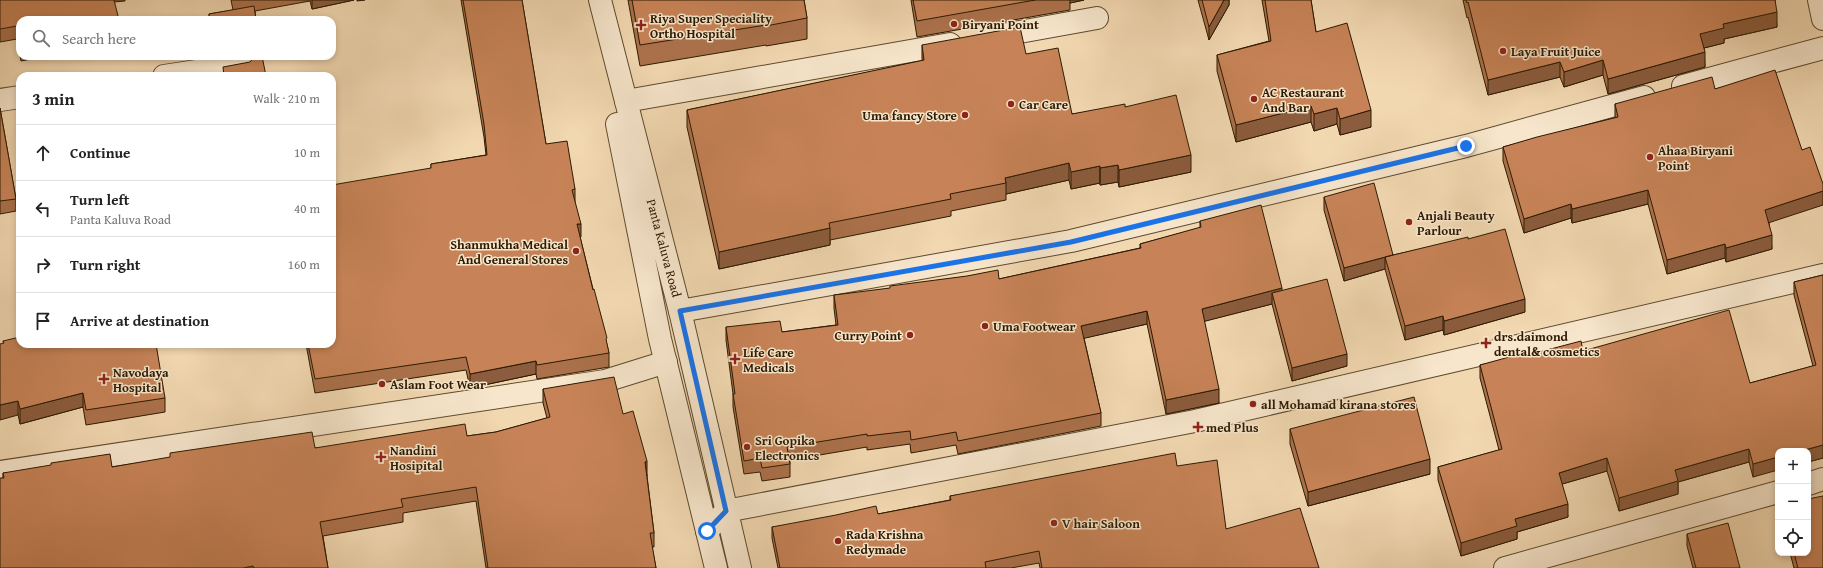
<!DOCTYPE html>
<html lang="en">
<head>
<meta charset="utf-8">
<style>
	body { margin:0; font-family:"Gentium Book Plus",serif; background:#f6f6f6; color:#222 }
	.controls { position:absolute; right:12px; bottom:12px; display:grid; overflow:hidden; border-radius:8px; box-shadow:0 2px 6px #0003 }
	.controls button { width:36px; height:36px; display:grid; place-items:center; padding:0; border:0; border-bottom:1px solid #e0e0e0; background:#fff; color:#222; font:20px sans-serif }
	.stop { position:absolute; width:12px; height:12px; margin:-9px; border:3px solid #1a73e8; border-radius:50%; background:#fff }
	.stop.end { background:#1a73e8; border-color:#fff; box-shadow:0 1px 4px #0008 }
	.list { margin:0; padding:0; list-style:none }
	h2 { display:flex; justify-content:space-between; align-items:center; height:52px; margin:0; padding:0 16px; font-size:17px }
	h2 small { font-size:13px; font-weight:400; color:#767676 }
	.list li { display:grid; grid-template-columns:26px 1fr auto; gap:12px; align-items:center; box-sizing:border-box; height:56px; padding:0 16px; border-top:1px solid #e0e0e0 }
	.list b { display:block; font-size:15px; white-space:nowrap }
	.list p { margin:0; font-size:13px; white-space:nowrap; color:#767676 }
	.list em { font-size:13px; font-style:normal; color:#767676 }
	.icon { flex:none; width:22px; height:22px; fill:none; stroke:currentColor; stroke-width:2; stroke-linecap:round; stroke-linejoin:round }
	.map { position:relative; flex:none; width:1823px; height:568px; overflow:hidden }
	.search { position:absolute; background:#fff; box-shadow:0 2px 6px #0003; left:16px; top:16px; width:320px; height:44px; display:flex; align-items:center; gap:10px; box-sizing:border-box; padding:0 14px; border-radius:12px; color:#767676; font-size:15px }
	.panel { position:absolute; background:#fff; box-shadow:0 2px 6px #0003; left:16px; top:72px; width:320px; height:276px; border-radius:12px }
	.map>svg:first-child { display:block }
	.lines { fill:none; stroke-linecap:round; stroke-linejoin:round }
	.minor-casing { stroke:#5e4a2e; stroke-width:24 }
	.tertiary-casing { stroke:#5e4a2e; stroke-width:24 }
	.minor { stroke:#f7e6cc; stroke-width:22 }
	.tertiary { stroke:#f7e6cc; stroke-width:22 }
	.wall { fill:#ab714b; stroke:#2c1a02 }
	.shaded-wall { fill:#8b5c3d; stroke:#2c1a02 }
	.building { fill:#c78357; stroke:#2c1a02 }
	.route { stroke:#1a73e8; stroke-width:5 }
	.poi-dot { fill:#8f2418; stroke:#f7e6cc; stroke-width:1.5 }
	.labels { text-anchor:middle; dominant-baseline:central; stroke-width:3; stroke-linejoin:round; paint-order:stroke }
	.poi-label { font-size:13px; font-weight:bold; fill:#2c1a02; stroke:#f7e6cc; text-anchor:start }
	.street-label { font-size:13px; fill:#2c1a02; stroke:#f7e6cc }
</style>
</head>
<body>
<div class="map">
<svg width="1823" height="568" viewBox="0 0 1823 568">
	<rect width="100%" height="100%" fill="#f2d8b1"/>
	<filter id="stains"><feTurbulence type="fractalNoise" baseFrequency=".005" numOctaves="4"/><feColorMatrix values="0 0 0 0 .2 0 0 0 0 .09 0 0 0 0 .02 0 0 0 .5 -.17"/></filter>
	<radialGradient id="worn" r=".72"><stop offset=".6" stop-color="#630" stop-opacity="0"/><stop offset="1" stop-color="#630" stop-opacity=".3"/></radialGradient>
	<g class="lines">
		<defs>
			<path id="minor" d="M992,37L1097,18
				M164,76L243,64
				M1683,86L1823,48
				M0,100L20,97
				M626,101L950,44
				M680,311L1071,241L1466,146L1644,97
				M0,472L605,381L666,362
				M1808,484L1823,479
				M707,531L726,511L1195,421L1823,275
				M1505,568L1778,492"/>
			<path id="tertiary" d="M600,0L680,311L740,568
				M1819,0L1823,19
				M617,124L660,339L716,568"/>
		</defs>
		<!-- minor casing -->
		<use href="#minor" class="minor-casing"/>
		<!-- tertiary casing -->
		<use href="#tertiary" class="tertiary-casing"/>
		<!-- minor -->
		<use href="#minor" class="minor"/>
		<!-- tertiary -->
		<use href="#tertiary" class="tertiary"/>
	</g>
	<!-- wall -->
	<path class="wall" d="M0,0H125V1L114,2L20,20V55L17,39L0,42Z
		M231,0H354L312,9L310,1L255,11L256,20H209V14L233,10Z
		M357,0H365L357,1Z
		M461,0H522L546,144L575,189V203L580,237L609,353V367L537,379L536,374L470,388L466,370L315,393L306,344H332L431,168V164L486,155L484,137Z
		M628,0H804L807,18V39L766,46V45L640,66Z
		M911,0H1084L1070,3V10L917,37Z
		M1198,0H1229V5L1209,40Z
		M1262,0H1311L1316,32L1371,127L1340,135L1337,124L1314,131L1311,122L1236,142L1217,71V55L1269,41Z
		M1463,0H1775L1777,27L1724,39V43L1704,48L1705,67L1608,94L1603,75L1564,87L1560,77L1488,95L1468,17L1467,18Z
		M922,45L1026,54L1072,114L1125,107L1191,172L1119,187L1118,182L1100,185V183L1071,189L1069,180L1006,194V200L951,211V216L830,240V245L719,269L687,127V110L922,61Z
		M20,56H48L21,61Z
		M1715,89L1769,223L1772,249L1726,262L1725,258L1667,274L1648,204L1572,223L1571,218L1524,233L1503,161V147L1615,118V104Z
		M0,108L16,199V211L0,214Z
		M1324,197L1393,255L1468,239L1525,312L1444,335L1443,330L1405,340L1385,269L1344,281L1324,210Z
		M1200,221L1282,291L1347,366L1292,381L1272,304L1204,321L1219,403L1166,414L1147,324L1084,338L1101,413V426L958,454L956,445L911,453L910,444L867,450V447L790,460V477L762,481L760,472L744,474L733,407V394L726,340V327L782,332L836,325L834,308V295L999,279L1140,248V244L1200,228Z
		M1823,275V458L1808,462V451L1753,477L1749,462L1678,482V494L1619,511L1607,471L1562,484L1568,517L1517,532V539L1461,556L1438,480V467L1499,450L1480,378V365L1524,356L1583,351L1750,383L1813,366L1794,295V282Z
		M3,341L165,398V412L86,425L83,407L20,424Z
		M543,389L623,414L647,476L654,533V547H652L656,568H486L476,501L403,513V522L323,536L328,568H0L3,473L112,467L315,448L467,436L496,432L547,418L543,403Z
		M1290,429L1430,474L1308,506L1290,444Z
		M1177,466L1226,529L1319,568H1040L1039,563L1011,568H778L772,538V527L878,514L950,500V496Z
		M1687,534L1740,568H1693L1687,546Z
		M1790,553H1808L1823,568H1794Z"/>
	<!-- shaded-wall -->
	<path class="shaded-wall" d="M312,0H354L312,9Z
		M1070,0H1084L1070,3Z
		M1224,0H1229V5L1209,40V27Z
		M1777,12V27L1724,39V43L1700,49V34L1723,24Z
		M1705,52V67L1608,94V79Z
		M1603,60V75L1564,87V72Z
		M1560,62V77L1488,95V80Z
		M1311,106V122L1236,142V125Z
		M1337,108V124L1314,131V114Z
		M1371,110V127L1340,135V119Z
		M1191,155V172L1119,187V170Z
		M1069,163V180L1006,194V183L1005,178Z
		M1118,165V182L1100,185V168Z
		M1100,166V183L1071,189V172Z
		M1648,190V204L1572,223V209Z
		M1823,191V205L1765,224V210Z
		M1571,204V218L1524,233V219Z
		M577,224H581V237L577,238Z
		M830,228V245L719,269V252Z
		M1772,235V249L1726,262V248Z
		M1725,244V258L1667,274V260Z
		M1393,255V267L1385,257V269L1344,281V268Z
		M1282,288V302L1272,293V304L1202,322V309Z
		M1525,299V312L1444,335V321Z
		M1147,311V324L1081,339V326Z
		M1443,316V330L1405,340V326Z
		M1347,354V366L1292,381V368Z
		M536,361V374L470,388V374Z
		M1219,389V403L1166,414V400Z
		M83,393V407L20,424V409Z
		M18,401V415L0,420V405Z
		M1823,445V458L1808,462V451H1801Z
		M1749,449V462L1678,482V494L1619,511V498L1675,470Z
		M1778,457V470L1753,477V464Z
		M1607,458V471L1559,485V473Z
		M1430,459V474L1308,506V492Z
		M647,461V476L645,462Z
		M1568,504V517L1517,532V539L1461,556V543L1515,519Z"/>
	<!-- building -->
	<path class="building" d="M0,0H114L119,20H20V42L17,26L0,29Z
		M463,0H522L546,144L567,141L575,189L572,190L581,224H577L593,290L594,289L607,338L606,339L609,353L537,365L536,361L470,374L466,357L315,379L308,344H332V185L431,168V164L487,155L484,124Z
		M632,0H804L807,18L766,26V25L640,45Z
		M913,0H1035L917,21Z
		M1202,0H1224L1209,27Z
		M1265,0H1311L1316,32L1347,23L1371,110L1340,119L1337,108L1314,114L1311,106L1236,125L1217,55L1271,41Z
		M1466,0H1775L1777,12L1723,24L1724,28L1700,34L1705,52L1608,79L1603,60L1564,72L1560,62L1488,80L1468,2L1467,3Z
		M254,6L256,20H210L209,14Z
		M1020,27L1026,54L1058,48L1072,114L1125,104V107L1176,95L1191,155L1119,170L1118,165L1100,168V166L1071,172L1069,163L1005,178L1006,183L950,194L951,199L829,223L830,228L719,252L687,110L924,60L922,45Z
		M255,56H262L266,76H224L223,67L250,62Z
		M1775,70L1802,150L1810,147L1823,184V191L1765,210L1772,235L1726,248L1725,244L1667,260L1648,190L1572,209L1571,204L1524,219L1503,147L1537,137L1618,117L1615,104L1712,77L1715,89Z
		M0,108L16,199L0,201Z
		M1374,183L1393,255L1344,268L1324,197Z
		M1261,205L1282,288L1202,309L1219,389L1166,400L1147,311L1081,326L1101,413L958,441L956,432L911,440L910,431L867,436V434L787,447L790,464L762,468L760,458L744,461L733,394H735L726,327L780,321L782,332L838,325L834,295L890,288V286L967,276L998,270L999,279L1141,248L1140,244L1201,227L1200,221Z
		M1505,229L1525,299L1444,321L1443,316L1405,326L1385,257L1468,237V239Z
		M1823,275V445L1801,451H1778V457L1753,464L1749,449L1675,470L1678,481L1619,498L1607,458L1559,473L1568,504L1515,519L1517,526L1461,543L1438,467L1502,449L1480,365L1524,353V356L1581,341L1583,351L1729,310L1750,383L1816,365L1794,282Z
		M1327,279L1347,354L1292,368L1272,293Z
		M20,337V344H156L165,398L86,410L83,393L20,409L18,401L0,405V344L4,343L3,341Z
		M614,377L623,414L633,411L647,461L645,462L654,533H650L656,568H488L476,487L401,499L403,507L320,522L328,568H254L253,566L243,568H0V478H4L3,473L51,465V463L110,454L112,467L170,457V453L312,432L315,448L465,424L467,436L496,432L550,417L543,389Z
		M1414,397L1430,459L1308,492L1290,429Z
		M1175,453L1177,466L1217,460L1226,529L1300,508L1319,568H1042L1039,551L985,562L986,568H780L772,527L836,515L876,506L878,514L951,500L950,496Z
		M1823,496V568H1798L1794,553H1808V499Z
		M1728,523L1740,568H1696L1687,534Z"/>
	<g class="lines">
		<!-- route -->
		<path class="route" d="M707,531L726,511L680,311L1071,242L1466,146"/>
	</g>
	<!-- markers -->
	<g class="poi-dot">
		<circle cx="954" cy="24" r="4"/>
		<path d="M639 19h4v4h4v4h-4v4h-4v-4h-4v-4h4z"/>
		<circle cx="1503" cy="51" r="4"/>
		<circle cx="1254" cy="99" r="4"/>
		<circle cx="1011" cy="104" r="4"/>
		<circle cx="965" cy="115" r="4"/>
		<circle cx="1650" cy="157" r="4"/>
		<circle cx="1409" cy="222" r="4"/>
		<circle cx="576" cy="251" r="4"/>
		<circle cx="985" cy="326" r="4"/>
		<circle cx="910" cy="335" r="4"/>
		<path d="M1484 337h4v4h4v4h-4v4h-4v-4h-4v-4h4z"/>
		<path d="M733 353h4v4h4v4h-4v4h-4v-4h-4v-4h4z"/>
		<path d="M102 373h4v4h4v4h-4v4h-4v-4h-4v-4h4z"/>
		<circle cx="382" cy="384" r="4"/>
		<circle cx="1253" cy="404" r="4"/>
		<path d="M1196 421h4v4h4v4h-4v4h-4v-4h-4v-4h4z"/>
		<circle cx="747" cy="447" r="4"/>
		<path d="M379 451h4v4h4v4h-4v4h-4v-4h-4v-4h4z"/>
		<circle cx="1054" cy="523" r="4"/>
		<circle cx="838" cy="541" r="4"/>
	</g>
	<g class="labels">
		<!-- poi labels -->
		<g class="poi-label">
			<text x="650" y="18">Riya Super Speciality<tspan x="650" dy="15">Ortho Hospital</tspan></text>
			<text x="962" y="24">Biryani Point</text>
			<text x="1511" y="51">Laya Fruit Juice</text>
			<text x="1262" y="92">AC Restaurant<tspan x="1262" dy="15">And Bar</tspan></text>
			<text x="1019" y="104">Car Care</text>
			<text x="957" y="115" text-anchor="end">Uma fancy Store</text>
			<text x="1658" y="150">Ahaa Biryani<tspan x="1658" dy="15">Point</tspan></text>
			<text x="1417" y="215">Anjali Beauty<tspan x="1417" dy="15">Parlour</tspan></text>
			<text x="568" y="244" text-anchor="end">Shanmukha Medical<tspan x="568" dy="15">And General Stores</tspan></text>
			<text x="993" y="326">Uma Footwear</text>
			<text x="902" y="335" text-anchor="end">Curry Point</text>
			<text x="1494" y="336">drs.daimond<tspan x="1494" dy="15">dental&amp; cosmetics</tspan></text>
			<text x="743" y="352">Life Care<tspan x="743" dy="15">Medicals</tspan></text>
			<text x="113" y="372">Navodaya<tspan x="113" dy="15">Hospital</tspan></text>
			<text x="390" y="384">Aslam Foot Wear</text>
			<text x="1261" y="404">all Mohamad kirana stores</text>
			<text x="1206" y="427">med Plus</text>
			<text x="755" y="440">Sri Gopika<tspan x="755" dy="15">Electronics</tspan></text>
			<text x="390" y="450">Nandini<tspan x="390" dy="15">Hosipital</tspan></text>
			<text x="1062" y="523">V hair Saloon</text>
			<text x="846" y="534">Rada Krishna<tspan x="846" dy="15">Redymade</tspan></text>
		</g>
		<!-- street labels -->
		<g class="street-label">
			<text transform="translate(664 248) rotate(75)">Panta Kaluva Road</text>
		</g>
	</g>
	<rect width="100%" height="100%" filter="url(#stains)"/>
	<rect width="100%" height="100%" fill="url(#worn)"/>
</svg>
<div class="controls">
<button>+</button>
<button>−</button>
<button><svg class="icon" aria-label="locate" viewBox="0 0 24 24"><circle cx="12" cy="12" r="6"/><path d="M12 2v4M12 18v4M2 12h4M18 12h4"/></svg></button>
</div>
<div class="stop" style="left:707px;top:531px"></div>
<div class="stop end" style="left:1466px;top:146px"></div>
<div class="search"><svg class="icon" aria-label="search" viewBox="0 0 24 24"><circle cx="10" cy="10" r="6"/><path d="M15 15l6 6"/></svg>Search here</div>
<section class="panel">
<h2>3 min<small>Walk · 210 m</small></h2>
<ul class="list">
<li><svg class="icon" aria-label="ahead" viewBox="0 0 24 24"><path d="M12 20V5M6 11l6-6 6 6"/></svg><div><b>Continue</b></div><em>10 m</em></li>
<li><svg class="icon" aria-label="left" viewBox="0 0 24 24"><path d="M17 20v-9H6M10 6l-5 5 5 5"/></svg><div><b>Turn left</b><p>Panta Kaluva Road</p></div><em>40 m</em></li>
<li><svg class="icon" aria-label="right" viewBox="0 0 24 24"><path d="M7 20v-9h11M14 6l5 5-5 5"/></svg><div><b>Turn right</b></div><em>160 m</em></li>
<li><svg class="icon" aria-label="arrive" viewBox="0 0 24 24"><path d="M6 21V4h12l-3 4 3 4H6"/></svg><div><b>Arrive at destination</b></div></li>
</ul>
</section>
</div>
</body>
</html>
